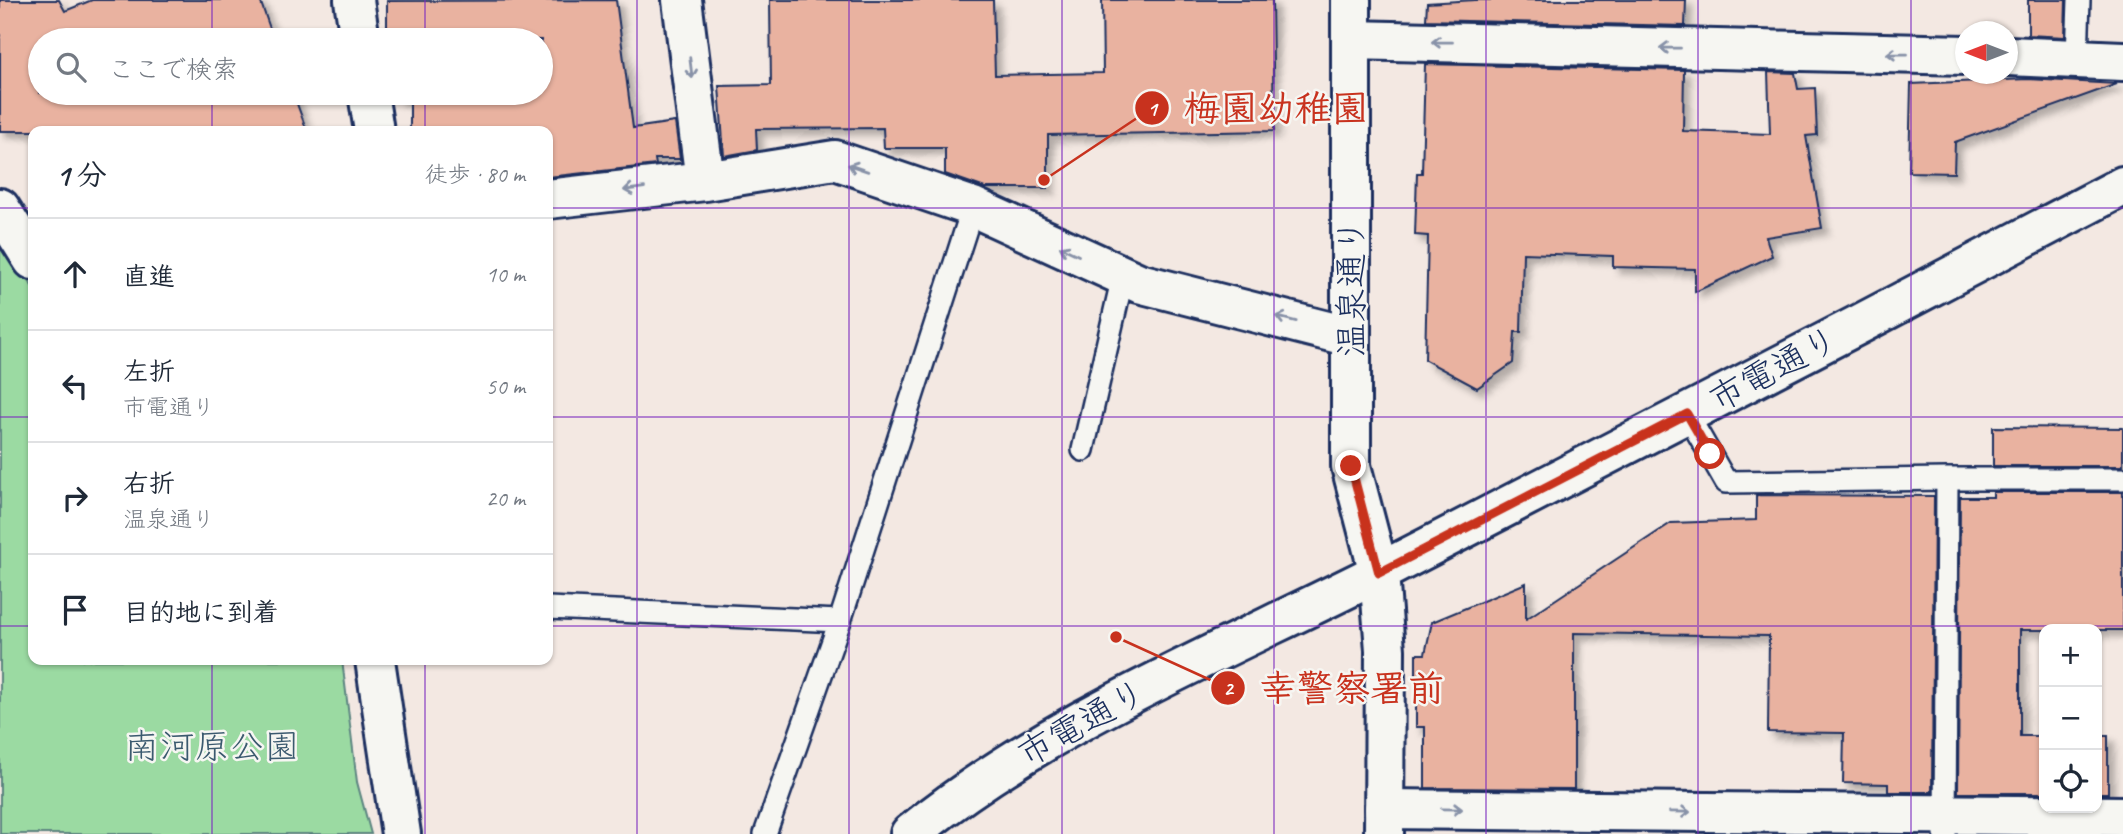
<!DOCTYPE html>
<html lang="ja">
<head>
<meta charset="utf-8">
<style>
	body { margin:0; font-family:Caveat,"Klee One",sans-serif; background:#f6f6f7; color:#1f2937 }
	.controls { position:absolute; right:21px; bottom:21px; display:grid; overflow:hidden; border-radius:14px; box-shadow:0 2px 5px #0004 }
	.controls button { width:63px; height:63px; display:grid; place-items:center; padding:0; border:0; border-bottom:2px solid #e0e1e3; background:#fff; color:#1f2937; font:35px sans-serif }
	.compass { position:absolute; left:1955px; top:21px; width:63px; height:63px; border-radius:50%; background:#fff; box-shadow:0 2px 5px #0004; rotate:270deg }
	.stop { position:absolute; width:21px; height:21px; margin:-16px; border:5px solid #c8321e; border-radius:50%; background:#fff }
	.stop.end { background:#c8321e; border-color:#fff; box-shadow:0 2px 7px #0008 }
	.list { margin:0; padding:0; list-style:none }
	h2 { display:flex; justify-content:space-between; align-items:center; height:91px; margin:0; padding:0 28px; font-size:30px }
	h2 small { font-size:23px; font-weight:400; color:#747a83 }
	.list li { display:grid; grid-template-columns:46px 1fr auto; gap:21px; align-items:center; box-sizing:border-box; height:112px; padding:0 28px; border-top:2px solid #e0e1e3 }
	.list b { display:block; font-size:26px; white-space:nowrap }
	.list p { margin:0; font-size:23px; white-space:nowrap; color:#747a83 }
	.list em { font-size:23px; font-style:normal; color:#747a83 }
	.icon { flex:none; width:38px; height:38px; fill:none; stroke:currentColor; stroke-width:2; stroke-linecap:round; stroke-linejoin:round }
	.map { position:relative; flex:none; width:2123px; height:834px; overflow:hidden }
	.search { position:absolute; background:#fff; box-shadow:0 2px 5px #0004; left:28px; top:28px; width:525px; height:77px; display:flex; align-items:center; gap:18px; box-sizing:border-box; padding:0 24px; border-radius:38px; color:#747a83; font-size:26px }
	.panel { position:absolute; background:#fff; box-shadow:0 2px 5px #0004; left:28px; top:126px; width:525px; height:539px; border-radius:14px }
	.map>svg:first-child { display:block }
	.green { fill:#9bdaa2; stroke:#5b8480; stroke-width:2 }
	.building { fill:#e9b2a0; stroke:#1b2f5e; stroke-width:2; filter:url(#shadow) }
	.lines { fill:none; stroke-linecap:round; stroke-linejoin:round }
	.lane-casing { stroke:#1b2f5e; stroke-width:26 }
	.street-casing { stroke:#1b2f5e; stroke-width:44 }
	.secondary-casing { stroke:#1b2f5e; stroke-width:44 }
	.lane { stroke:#f6f6f2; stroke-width:21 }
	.street { stroke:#f6f6f2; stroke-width:38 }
	.secondary { stroke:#f6f6f2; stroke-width:38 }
	.oneway { stroke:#8892a8 }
	.route { stroke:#c8321e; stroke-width:9 }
	.grid { fill:none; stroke:#7b2cbf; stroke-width:2; stroke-opacity:0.55 }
	.labels { text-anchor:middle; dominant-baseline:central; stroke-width:5; stroke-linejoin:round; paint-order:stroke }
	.street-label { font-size:35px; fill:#1b2f5e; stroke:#f6f6f2 }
	.park-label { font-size:35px; fill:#3b5a6f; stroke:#f6f6f2 }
	.leader { fill:none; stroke:#c8321e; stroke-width:2.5 }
	.callout-dot { fill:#c8321e; stroke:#f6f6f2; stroke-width:2.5 }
	.mark-label { font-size:21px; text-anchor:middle; font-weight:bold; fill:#fff }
	.callout-label { font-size:37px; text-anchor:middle; font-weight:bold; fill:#c8321e; stroke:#f6f6f2; stroke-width:5; stroke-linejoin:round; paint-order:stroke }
</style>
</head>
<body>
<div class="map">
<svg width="2123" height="834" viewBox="0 0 2123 834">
	<defs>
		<filter id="shadow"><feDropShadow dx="6" dy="6" stdDeviation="3.5" flood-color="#0004"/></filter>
	</defs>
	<rect width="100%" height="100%" fill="#f3e8e2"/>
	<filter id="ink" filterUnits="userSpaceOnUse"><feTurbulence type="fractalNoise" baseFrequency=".0143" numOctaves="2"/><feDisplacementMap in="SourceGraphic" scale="14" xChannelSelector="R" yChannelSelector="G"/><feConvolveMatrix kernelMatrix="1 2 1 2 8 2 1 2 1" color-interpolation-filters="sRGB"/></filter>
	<g filter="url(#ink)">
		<!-- green -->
		<path class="green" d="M0,227L33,288V660H342L357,782L371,834H0Z"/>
		<!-- building -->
		<path class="building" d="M0,0H59L65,11L92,0H260L274,40H40V93H293L307,131H0Z
			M616,0L633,128L675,122L680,159H655L656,165L548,177V131H410V99H399V93H541V40H387V1Z
			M770,0H993L995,75L1103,73L1102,0H1272L1274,131L1048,135V188H985L945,174V148H884L883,128L756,129L757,150L724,156L719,86L771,85Z
			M1475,0H1686L1685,26L1426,20L1427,3Z
			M2028,0H2066L2065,37L2028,35Z
			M1425,64L1684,70L1683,131L1770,134L1768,72L1795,73L1798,89L1815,88L1817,135L1806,136L1822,228L1766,237L1772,256L1695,292V269L1613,267V256L1523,253L1521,332H1515L1513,363L1477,388L1425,360L1428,236L1415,235L1417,173H1422Z
			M2028,79L2117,84L1955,142L1954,173L1909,172L1911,84Z
			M1993,427L2123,428V466H1993Z
			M1993,492H2123V630H2020V736H2044V793H1958L1960,497H1993Z
			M1756,495L1934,496L1932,792H1888V784L1843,783L1844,733L1768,732L1769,636L1574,633V789L1425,788V727H1416V654H1425L1432,622L1526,583V619L1671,523L1756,520Z
			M2097,736H2108V793H2097Z"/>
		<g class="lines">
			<defs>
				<path id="lane" d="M2077,58L2079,0
					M1687,414L1726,482L1947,479L1945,834
					M1083,450L1123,276
					M1947,479H2123
					M548,608L840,621
					M765,834L840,621L973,207"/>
				<path id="street" d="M354,0L360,40
					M682,0L705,181
					M1351,40L1966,55
					M2008,56L2123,61
					M368,93L374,131
					M548,199L705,181L835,160L973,207L1139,283L1351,337
					M0,208L33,260
					M375,660L401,834
					M1384,809L2123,816"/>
				<path id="secondary" d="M1351,0V466L1379,573L1385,650L1384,834
					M910,834C1051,720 1220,653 1380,572C1629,445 1876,316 2123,186"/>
			</defs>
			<!-- lane casing -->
			<use href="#lane" class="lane-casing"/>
			<!-- street casing -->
			<use href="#street" class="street-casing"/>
			<!-- secondary casing -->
			<use href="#secondary" class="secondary-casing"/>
			<!-- lane -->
			<use href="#lane" class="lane"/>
			<!-- street -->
			<use href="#street" class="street"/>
			<!-- secondary -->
			<use href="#secondary" class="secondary"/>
		</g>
		<!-- one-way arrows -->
		<defs><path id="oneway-shaft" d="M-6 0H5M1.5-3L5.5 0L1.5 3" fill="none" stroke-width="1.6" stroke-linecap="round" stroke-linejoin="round" transform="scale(1.75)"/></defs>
		<g class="oneway">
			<use href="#oneway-shaft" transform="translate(1442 42) rotate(-179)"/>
			<use href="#oneway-shaft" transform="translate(1670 48) rotate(-179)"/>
			<use href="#oneway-shaft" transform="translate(1897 54) rotate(-179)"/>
			<use href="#oneway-shaft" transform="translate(691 68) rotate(83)"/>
			<use href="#oneway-shaft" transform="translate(858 168) rotate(-161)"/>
			<use href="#oneway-shaft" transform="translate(634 189) rotate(173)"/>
			<use href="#oneway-shaft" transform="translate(1069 251) rotate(-155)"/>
			<use href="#oneway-shaft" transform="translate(1286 319) rotate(-166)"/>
			<use href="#oneway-shaft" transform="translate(1452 809) rotate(1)"/>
			<use href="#oneway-shaft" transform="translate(1680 812) rotate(1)"/>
		</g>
	</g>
	<g class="lines" filter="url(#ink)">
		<!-- route -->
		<path class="route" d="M1351,466L1379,573L1687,414L1710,454"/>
	</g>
	<!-- grid -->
	<path class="grid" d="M212,0V40M425,0V40M637,0V834M849,0V834M1062,0V834M1274,0V834M1486,0V834M1698,0V834M1911,0V834M212,93V131M425,93V131M0,208H33M548,208H2123M0,417H33M548,417H2123M0,626H33M548,626H2123M212,660V834M425,660V834"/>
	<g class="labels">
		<!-- street labels -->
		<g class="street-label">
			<text transform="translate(1351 288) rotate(-90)">温泉通り</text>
			<text transform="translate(1774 369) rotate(-28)">市電通り</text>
			<text transform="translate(1082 723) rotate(-29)">市電通り</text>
		</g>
		<!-- park labels -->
		<g class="park-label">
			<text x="212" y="746">南河原公園</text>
		</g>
	</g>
	<!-- callouts -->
	<path class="leader" d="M1044 180L1152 108M1116 637L1228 688"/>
	<g class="callout-dot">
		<circle cx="1044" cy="180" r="7"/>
		<circle cx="1116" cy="637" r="7"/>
		<circle cx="1152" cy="108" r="18"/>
		<circle cx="1228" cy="688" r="18"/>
	</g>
	<g class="mark-label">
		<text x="1152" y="116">1</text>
		<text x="1228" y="695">2</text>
	</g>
	<g class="callout-label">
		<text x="1276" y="121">梅園幼稚園</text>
		<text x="1352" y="701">幸警察署前</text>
	</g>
</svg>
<div class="controls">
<button>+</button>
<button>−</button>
<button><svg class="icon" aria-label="locate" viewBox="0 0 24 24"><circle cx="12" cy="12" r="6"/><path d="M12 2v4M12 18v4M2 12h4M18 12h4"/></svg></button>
</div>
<svg class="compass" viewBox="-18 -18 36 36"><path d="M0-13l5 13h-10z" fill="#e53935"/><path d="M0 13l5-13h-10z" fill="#747a83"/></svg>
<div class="stop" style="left:1710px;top:454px"></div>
<div class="stop end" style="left:1351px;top:466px"></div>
<div class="search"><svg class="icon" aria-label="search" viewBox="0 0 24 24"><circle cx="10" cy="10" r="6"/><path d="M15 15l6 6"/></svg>ここで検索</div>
<section class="panel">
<h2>1 分<small>徒歩 · 80 m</small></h2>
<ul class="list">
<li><svg class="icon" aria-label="ahead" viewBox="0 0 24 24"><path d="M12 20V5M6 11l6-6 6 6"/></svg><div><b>直進</b></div><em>10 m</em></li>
<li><svg class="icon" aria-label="left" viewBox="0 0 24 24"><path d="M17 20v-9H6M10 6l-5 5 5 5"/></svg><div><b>左折</b><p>市電通り</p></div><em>50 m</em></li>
<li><svg class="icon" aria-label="right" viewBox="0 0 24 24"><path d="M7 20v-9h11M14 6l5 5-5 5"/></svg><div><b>右折</b><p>温泉通り</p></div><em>20 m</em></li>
<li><svg class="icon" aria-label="arrive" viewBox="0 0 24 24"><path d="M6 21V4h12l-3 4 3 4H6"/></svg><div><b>目的地に到着</b></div></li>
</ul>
</section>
</div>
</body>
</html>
